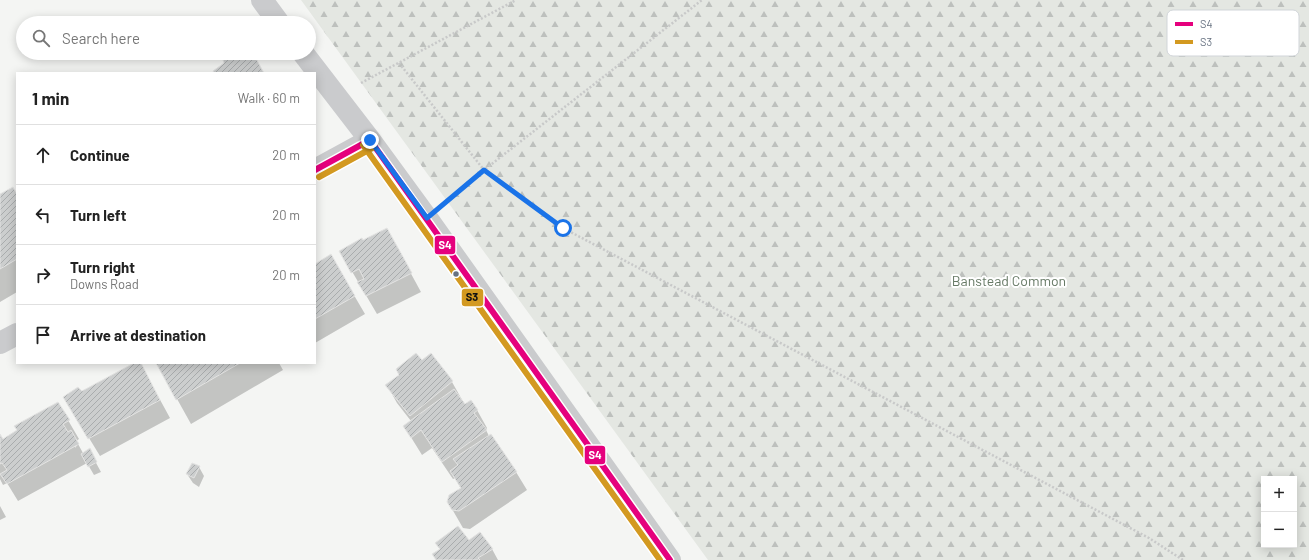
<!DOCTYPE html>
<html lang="en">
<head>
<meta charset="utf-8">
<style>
	body { margin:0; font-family:Barlow,sans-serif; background:#f2f2f2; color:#222 }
	.controls { position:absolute; right:12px; bottom:12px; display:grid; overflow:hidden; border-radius:0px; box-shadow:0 2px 10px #0003 }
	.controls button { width:36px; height:36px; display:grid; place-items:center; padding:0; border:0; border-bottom:1px solid #e0e0e0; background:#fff; color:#222; font:20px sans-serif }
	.stop { position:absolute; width:12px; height:12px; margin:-9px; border:3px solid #1a73e8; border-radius:50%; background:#fff }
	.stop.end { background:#1a73e8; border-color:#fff; box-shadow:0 1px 4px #0008 }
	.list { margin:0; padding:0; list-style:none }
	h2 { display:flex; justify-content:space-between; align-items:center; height:52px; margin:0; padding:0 16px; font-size:17px }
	h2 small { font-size:13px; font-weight:400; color:#767676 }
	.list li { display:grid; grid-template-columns:26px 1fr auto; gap:12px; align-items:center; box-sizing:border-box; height:60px; padding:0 16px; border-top:1px solid #e0e0e0 }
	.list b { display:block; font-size:15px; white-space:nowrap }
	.list p { margin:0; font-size:13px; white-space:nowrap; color:#767676 }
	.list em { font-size:13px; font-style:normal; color:#767676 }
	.icon { flex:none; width:22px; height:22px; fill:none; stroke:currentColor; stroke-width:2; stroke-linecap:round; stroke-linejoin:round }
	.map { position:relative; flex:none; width:1309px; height:560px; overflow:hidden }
	.search { position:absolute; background:#fff; box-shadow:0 2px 10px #0003; left:16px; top:16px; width:300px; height:44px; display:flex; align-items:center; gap:10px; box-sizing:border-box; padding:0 14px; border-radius:22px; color:#767676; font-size:15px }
	.panel { position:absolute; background:#fff; box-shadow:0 2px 10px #0003; left:16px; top:72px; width:300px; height:292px; border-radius:0px }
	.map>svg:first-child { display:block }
	.forest { fill:url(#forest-firs); fill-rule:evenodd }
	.shadow { fill:#0003 }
	.building { fill:url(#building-hatch); stroke:#e4e4e3 }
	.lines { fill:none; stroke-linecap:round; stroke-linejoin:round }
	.path { stroke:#c8c9c9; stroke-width:2.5; stroke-dasharray:2 2; stroke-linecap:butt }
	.tertiary { stroke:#cacbcd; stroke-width:22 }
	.bus-1-casing { stroke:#fff; stroke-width:9 }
	.bus-2-casing { stroke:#fff; stroke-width:9 }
	.bus-1 { stroke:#e5007d; stroke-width:6 }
	.bus-2 { stroke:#d39920; stroke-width:6 }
	.route { stroke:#1a73e8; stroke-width:5 }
	.bus-dot { fill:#677281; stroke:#fff; stroke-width:1.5 }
	.labels { text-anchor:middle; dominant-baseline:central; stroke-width:4; stroke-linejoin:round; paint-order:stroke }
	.park-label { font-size:14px; fill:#667965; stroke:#fff }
	.key { fill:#fff; stroke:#d1d5d9; stroke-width:1 }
	.key-label { font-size:11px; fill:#677281 }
	.line-badge { stroke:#fff; stroke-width:1.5 }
	.badge-label { font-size:11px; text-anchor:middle; font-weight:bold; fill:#fff }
	.pale-badge-label { font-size:11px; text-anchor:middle; font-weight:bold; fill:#111 }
</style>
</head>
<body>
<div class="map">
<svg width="1309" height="560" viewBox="0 0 1309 560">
	<defs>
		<pattern id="forest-firs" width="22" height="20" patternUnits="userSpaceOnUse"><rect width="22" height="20" fill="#e4e7e2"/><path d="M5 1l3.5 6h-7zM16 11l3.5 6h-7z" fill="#bdc0bd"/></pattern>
		<pattern id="building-hatch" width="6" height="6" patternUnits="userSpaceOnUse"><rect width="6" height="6" fill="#cccece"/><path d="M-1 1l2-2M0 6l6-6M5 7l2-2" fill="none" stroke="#a9acad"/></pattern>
	</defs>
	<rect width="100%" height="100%" fill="#f4f5f3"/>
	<!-- forest -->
	<path class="forest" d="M301,0H1309V560H708ZM1264,479H1294V545H1264Z"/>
	<!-- shadow -->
	<path class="shadow" d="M0,195L17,196V292L0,302Z
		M363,242L397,248L421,292L377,314L340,251Z
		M331,256L365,314L315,343V265Z
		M431,355L452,382L465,405L477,410L487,428L486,430L489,436L516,472L527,490L470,529L463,528L448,502L461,489L455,478L453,479L432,448L422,455L404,426L411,421L397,403L387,385Z
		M136,363H140L170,418L100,456L75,415L81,392Z
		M157,363H279L283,370L191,424Z
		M58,403L79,439L76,441L75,448L78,444L83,453L89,450L101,472L94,475L87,463L18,501L7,483L3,485L0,479V436L3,440Z
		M199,467L204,476L199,487L193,483L187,474Z
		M0,506L6,517L0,520Z
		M469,541L492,549L498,560H436L440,550L436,543Z"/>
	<!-- building -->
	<path class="building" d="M236,53H253L264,73H214L213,71L224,63L223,60Z
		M13,187L17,194V259L0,269V194Z
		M387,228L412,273L366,296L357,282L364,279L359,269L351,273L339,251L362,238L363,240Z
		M331,254L355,296L315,319V264Z
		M416,353L422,360L431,353L453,381L410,416L385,385L399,375L396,369Z
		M134,363H141L160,400L88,439L63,397L78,387L82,391Z
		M156,363H240L176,400Z
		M454,389L465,404L471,400L478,410L474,413L487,430L442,462L421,430L411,438L403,426Z
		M58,402L70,420L63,424L68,432L71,430L79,444L7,484L0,474L7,470L2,463L0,464V434L3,439L17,430L14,426Z
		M491,434L517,472L459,511L452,510L447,502L449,495L461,488L450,471L458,465L453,459Z
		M90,448L97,462L88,467L81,454Z
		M192,463L200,466L194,478L186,474Z
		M458,526L469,540L480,532L493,549L478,558L480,560H436L432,554L440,549L435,543Z"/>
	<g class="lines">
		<!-- path -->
		<path class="path" d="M399,63L484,170L563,228L1149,538L1183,560
			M361,83L516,0
			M449,200L484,170L702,0"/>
		<!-- tertiary -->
		<path class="tertiary" d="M262,0L279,23
			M303,53L370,140L427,218L670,560
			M315,170L370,140
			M0,343L17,334"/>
		<defs>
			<path id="bus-1" d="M370,140L670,560
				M315,170L370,140"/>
			<path id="bus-2" d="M363,145L660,560
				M319,177L374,147"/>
		</defs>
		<!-- bus-1 casing -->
		<use href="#bus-1" class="bus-1-casing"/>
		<!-- bus-2 casing -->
		<use href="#bus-2" class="bus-2-casing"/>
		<!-- bus-1 -->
		<use href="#bus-1" class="bus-1"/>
		<!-- bus-2 -->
		<use href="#bus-2" class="bus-2"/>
	</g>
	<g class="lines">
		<!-- route -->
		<path class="route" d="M370,140L427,218L484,170L563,228"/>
	</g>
	<!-- markers -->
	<circle class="bus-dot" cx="456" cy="274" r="3.5"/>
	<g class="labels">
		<!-- park labels -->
		<g class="park-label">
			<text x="1009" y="280">Banstead Common</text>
		</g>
	</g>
	<!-- legend -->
	<rect x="1167" y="10" width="132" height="46" rx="6" class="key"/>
	<rect x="1175" y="22" width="18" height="4" fill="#e5007d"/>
	<rect x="1175" y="40" width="18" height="4" fill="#d39920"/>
	<g class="key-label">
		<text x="1200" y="28">S4</text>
		<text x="1200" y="46">S3</text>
	</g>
	<g class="line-badge">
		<rect x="434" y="235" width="22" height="20" rx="4" fill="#e5007d"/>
		<rect x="461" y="288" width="23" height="19" rx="4" fill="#d39920"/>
		<rect x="584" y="445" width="22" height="20" rx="4" fill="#e5007d"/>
	</g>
	<g class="badge-label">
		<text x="445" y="249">S4</text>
		<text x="595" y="459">S4</text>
	</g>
	<g class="pale-badge-label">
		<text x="472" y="301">S3</text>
	</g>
</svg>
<div class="controls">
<button>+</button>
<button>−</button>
</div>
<div class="stop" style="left:563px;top:228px"></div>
<div class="stop end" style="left:370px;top:140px"></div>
<div class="search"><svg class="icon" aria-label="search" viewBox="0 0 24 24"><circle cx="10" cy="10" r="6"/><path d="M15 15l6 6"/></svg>Search here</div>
<section class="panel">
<h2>1 min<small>Walk · 60 m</small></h2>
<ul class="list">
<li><svg class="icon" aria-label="ahead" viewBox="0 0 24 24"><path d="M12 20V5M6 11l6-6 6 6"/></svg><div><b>Continue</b></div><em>20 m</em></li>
<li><svg class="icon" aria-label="left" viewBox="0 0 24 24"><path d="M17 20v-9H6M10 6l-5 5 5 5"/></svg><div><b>Turn left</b></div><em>20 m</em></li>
<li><svg class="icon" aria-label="right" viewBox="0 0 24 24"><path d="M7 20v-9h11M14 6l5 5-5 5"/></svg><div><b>Turn right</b><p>Downs Road</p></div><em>20 m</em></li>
<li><svg class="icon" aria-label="arrive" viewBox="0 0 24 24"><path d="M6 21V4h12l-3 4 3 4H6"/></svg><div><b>Arrive at destination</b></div></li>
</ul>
</section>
</div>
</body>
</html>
